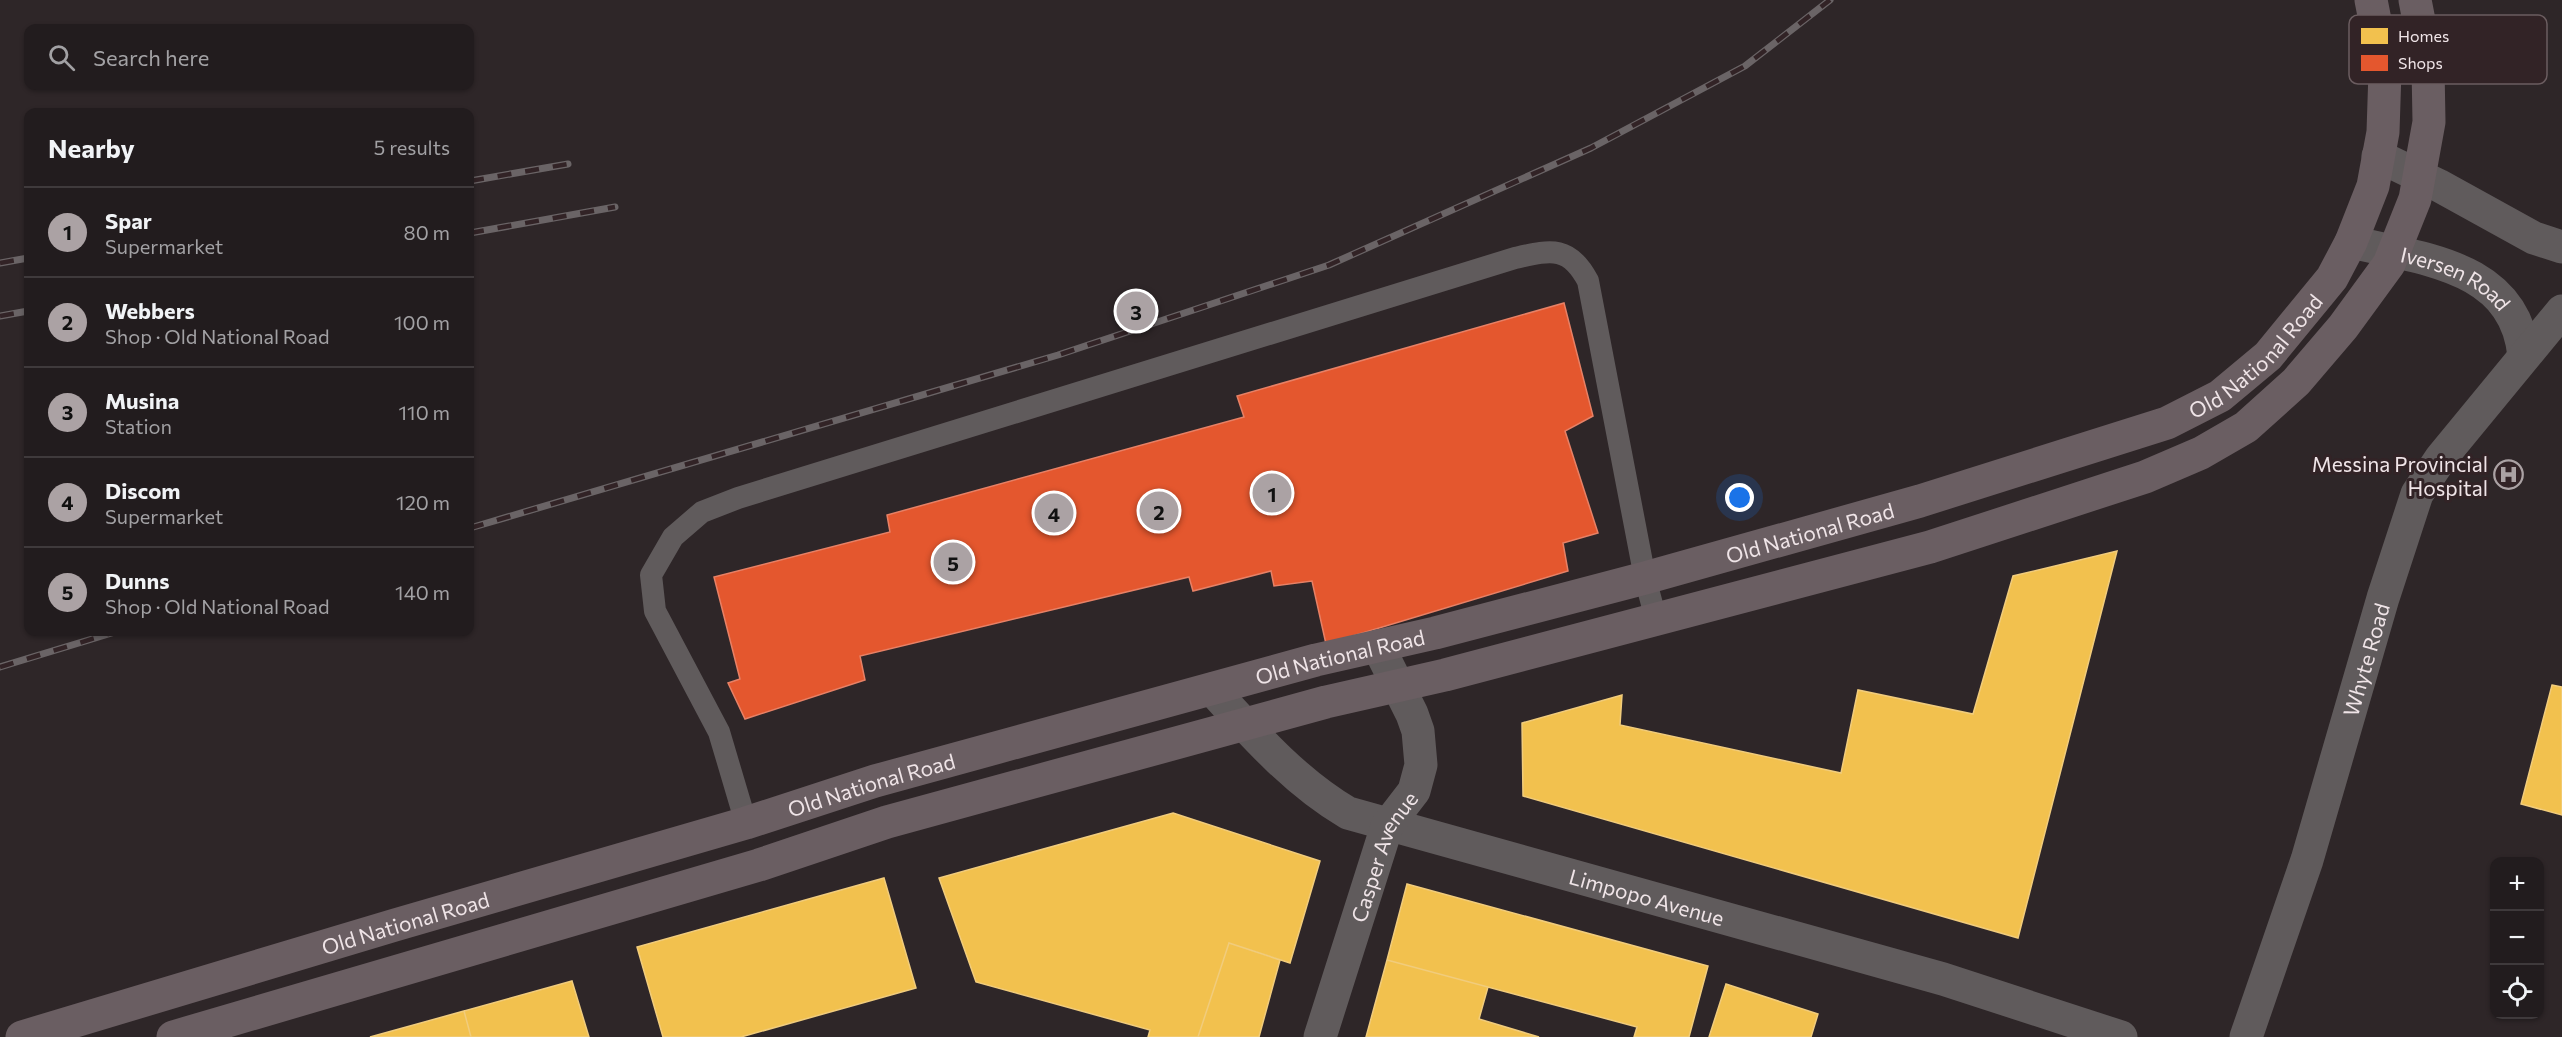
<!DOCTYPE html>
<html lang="en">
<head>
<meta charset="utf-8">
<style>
	body { margin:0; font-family:Commissioner,sans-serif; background:#2e292b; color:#f1f3f6 }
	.controls { position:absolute; right:18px; bottom:18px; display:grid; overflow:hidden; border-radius:12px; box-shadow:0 2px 4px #0004 }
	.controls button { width:54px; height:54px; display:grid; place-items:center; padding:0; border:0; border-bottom:2px solid #3f3a3c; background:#221c1e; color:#f1f3f6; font:30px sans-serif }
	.you { position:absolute; left:1740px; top:498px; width:21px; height:21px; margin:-15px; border:4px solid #fff; border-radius:50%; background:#1a73e8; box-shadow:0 0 0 9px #1a73e833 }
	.badge { display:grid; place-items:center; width:39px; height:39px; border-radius:50%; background:#aba2a4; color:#111; font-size:20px; font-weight:700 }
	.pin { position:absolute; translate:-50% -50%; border:3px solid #fff; box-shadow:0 2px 6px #0006 }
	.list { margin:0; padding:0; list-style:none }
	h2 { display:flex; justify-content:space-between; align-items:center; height:78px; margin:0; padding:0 24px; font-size:26px }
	h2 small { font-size:20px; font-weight:400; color:#a2a1a4 }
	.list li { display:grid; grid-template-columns:39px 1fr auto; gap:18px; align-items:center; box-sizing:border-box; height:90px; padding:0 24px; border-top:2px solid #3f3a3c }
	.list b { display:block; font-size:22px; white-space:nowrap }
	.list p { margin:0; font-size:20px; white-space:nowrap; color:#a2a1a4 }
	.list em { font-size:20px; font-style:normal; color:#a2a1a4 }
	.icon { flex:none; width:33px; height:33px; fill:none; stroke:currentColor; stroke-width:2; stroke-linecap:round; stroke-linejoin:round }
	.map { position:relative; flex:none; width:2562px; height:1037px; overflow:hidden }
	.search { position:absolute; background:#221c1e; box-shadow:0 2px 4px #0004; left:24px; top:24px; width:450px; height:66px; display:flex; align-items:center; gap:15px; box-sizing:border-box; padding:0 21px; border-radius:12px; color:#a2a1a4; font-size:22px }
	.panel { position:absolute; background:#221c1e; box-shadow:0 2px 4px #0004; left:24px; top:108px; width:450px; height:528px; border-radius:12px }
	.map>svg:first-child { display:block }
	.homes { fill:#f2c14e; stroke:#f1cc7c; stroke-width:1.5 }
	.shops { fill:#e4572e; stroke:#e78166; stroke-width:1.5 }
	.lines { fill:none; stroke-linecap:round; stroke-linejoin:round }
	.lane { stroke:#605b5c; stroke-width:22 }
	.street { stroke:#605b5c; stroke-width:33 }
	.primary { stroke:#6a5e62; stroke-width:33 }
	.rail-casing { stroke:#6a6466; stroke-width:7 }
	.rail { stroke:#322326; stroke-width:4.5; stroke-dasharray:14; stroke-linecap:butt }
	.labels { text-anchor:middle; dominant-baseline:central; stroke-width:6; stroke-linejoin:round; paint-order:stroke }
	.street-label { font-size:21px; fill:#efe4e7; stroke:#322326 }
	.poi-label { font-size:21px; fill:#efe4e7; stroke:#322326; text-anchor:end }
	.key { fill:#322326; stroke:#6b5d60; stroke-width:1.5 }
	.key-label { font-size:16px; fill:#efe4e7 }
</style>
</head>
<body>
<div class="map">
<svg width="2562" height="1037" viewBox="0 0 2562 1037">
	<rect width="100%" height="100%" fill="#2e2628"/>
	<!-- homes -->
	<path class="homes" d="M2117,551L2018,938L1523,796L1522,723L1622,695L1620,725L1841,773L1858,690L1973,714L2013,576Z
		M2552,685L2562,687V815L2521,804Z
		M1173,813L1320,861L1290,963L1229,943L1198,1037H1148L1150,1030L976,982L939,878Z
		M884,878L916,988L741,1037H663L637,947Z
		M1407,884L1708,966L1689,1037H1634L1637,1027L1387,960Z
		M1229,943L1280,960L1259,1037H1198Z
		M1387,960L1488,987L1479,1019L1539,1037H1366Z
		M572,981L589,1037H471L464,1011Z
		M1726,984L1818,1014L1811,1037H1709Z
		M464,1011L471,1037H370Z"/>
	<!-- shops -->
	<path class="shops" d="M1564,303L1593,416L1565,431L1598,533L1563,543L1568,571L1326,644L1312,581L1274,586L1271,571L1193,591L1189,577L860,656L865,680L745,719L728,683L740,679L714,577L890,532L887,515L1244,417L1237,396Z"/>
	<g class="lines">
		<!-- lane -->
		<path class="lane" d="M746,823L719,732L655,611L651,575L673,537L702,512L738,498L1515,258C1551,250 1569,245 1588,281L1645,578L1656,619"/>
		<!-- street -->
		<g class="street">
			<path d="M2378,156L2438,185L2534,238L2562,247"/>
			<path id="s1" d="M2351,242C2422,259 2515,265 2524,356"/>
			<path id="s2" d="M1212,689C1253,734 1295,782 1348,813L1943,979L2121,1037"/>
			<path id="s3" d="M1320,1037L1387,826L1414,791L1421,765L1418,731L1412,714L1378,646"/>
			<path id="s4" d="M2246,1037L2307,860L2383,598L2417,494L2441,458L2562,311"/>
		</g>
		<!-- primary -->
		<g class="primary">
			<path id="s5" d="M22,1037L395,925L746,823L875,781L1316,660L1435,633L1645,578L1920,501L2167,423L2220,396L2268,356L2332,278L2351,242L2373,186L2383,132L2385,71L2371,0"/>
			<path d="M173,1037L759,865L887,822L1326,702L1445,675L1930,547L2145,477L2201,453L2246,427L2296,382L2343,327L2389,264L2415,199L2429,122L2428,67L2415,0"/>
		</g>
		<defs>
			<path id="rail" d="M470,181L568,164
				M470,233L615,207
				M0,263L28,258
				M0,316L28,311
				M470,528L1058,355L1329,265L1591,148L1745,66L1830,0
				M0,667L115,632"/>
		</defs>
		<!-- rail casing -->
		<use href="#rail" class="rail-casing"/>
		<!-- rail -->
		<use href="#rail" class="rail"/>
	</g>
	<!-- icons -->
	<defs>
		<symbol id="hospital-ring" viewBox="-11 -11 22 22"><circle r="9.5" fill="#322326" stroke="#aba2a4" stroke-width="1.5"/><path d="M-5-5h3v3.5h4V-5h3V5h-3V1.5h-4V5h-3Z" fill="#aba2a4"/></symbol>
	</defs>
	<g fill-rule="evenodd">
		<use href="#hospital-ring" x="2492" y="458" width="33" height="33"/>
	</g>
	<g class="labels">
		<!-- street labels -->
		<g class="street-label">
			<text stroke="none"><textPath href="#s1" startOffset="112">Iversen Road</textPath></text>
			<text stroke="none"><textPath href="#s5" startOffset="2344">Old National Road</textPath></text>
			<text stroke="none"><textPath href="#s5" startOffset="1858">Old National Road</textPath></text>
			<text stroke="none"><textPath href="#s5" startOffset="1372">Old National Road</textPath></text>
			<text stroke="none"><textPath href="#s4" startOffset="396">Whyte Road</textPath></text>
			<text stroke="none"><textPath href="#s5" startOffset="886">Old National Road</textPath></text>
			<text stroke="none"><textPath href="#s3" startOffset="192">Casper Avenue</textPath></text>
			<text stroke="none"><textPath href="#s2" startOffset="495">Limpopo Avenue</textPath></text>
			<text stroke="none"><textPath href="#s5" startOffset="400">Old National Road</textPath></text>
		</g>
		<!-- poi labels -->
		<g class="poi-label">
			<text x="2488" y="463">Messina Provincial<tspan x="2488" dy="24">Hospital</tspan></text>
		</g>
	</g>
	<!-- legend -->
	<rect x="2349" y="15" width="198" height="69" rx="9" class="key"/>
	<rect x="2361" y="28" width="27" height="16" fill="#f2c14e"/>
	<rect x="2361" y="55" width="27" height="16" fill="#e4572e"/>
	<g class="key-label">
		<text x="2398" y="42">Homes</text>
		<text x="2398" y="69">Shops</text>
	</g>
</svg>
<div class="controls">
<button>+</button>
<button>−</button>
<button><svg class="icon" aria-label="locate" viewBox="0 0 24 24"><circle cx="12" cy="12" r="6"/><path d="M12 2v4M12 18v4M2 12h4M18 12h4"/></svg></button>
</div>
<div class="you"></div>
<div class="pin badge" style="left:1272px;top:493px">1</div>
<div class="pin badge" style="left:1159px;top:511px">2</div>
<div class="pin badge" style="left:1136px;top:311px">3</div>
<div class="pin badge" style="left:1054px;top:513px">4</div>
<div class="pin badge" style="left:953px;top:562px">5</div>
<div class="search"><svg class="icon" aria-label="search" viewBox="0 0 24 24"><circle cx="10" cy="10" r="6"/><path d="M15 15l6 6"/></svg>Search here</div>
<section class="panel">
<h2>Nearby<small>5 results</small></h2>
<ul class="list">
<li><span class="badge">1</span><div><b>Spar</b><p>Supermarket</p></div><em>80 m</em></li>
<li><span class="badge">2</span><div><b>Webbers</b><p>Shop · Old National Road</p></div><em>100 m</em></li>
<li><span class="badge">3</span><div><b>Musina</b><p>Station</p></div><em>110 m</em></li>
<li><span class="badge">4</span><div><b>Discom</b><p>Supermarket</p></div><em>120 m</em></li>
<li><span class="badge">5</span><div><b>Dunns</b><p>Shop · Old National Road</p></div><em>140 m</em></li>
</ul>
</section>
</div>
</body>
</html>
